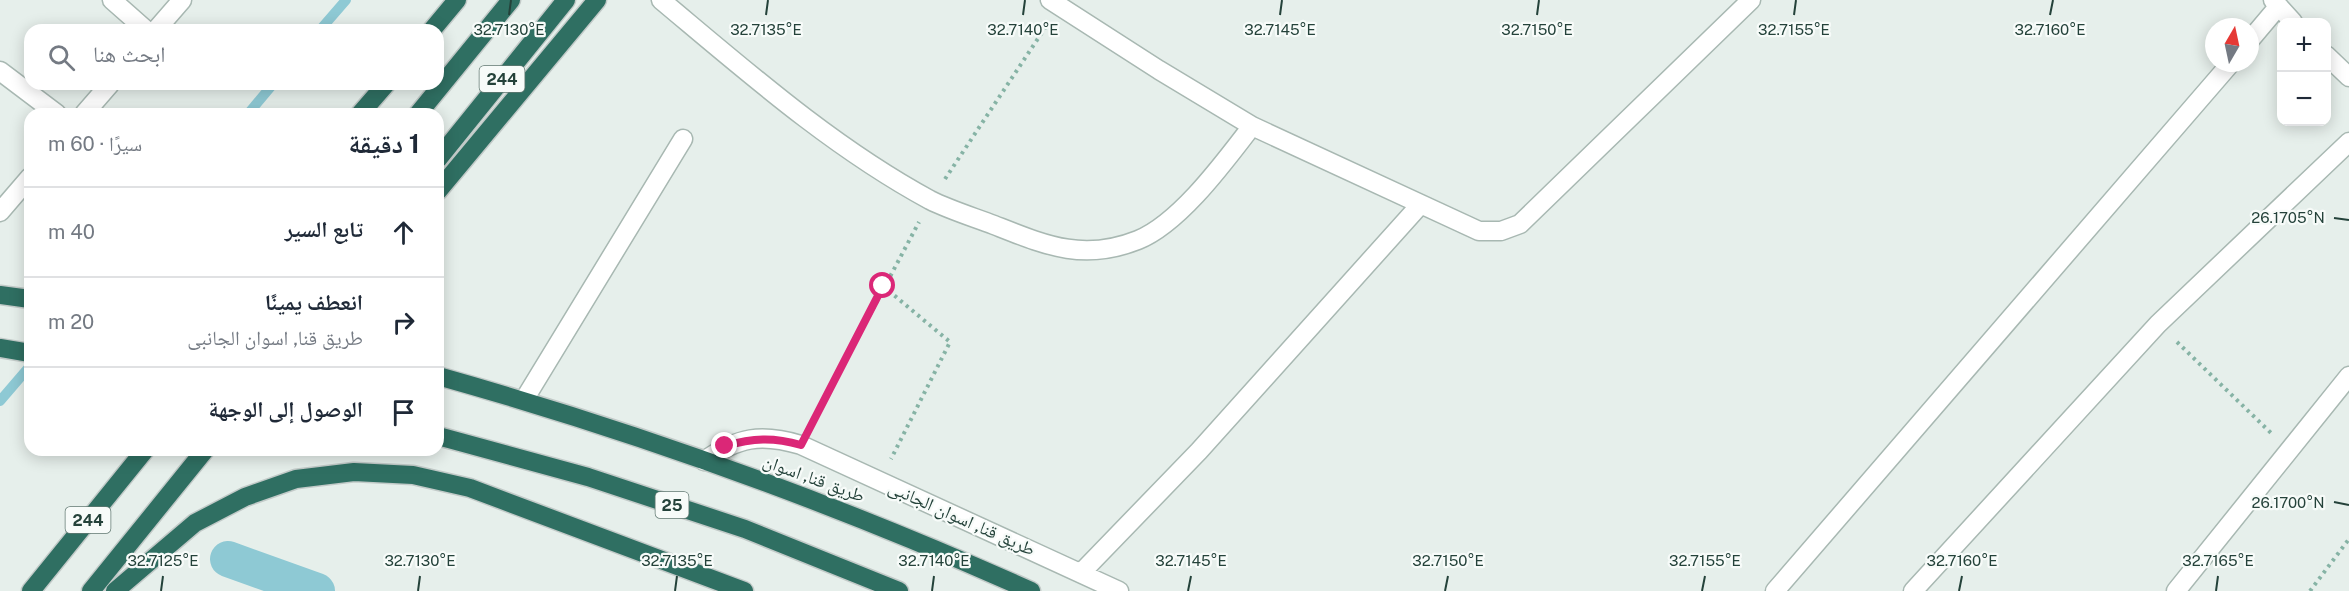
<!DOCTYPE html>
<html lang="ar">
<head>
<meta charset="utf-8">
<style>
	body { margin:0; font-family:"Public Sans","Noto Naskh Arabic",sans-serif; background:#f6f6f7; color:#1f2937; direction:rtl }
	.controls { position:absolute; right:18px; top:18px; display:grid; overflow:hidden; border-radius:12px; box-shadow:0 3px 15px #0003 }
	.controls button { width:54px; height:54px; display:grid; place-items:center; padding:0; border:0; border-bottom:2px solid #e0e1e3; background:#fff; color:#1f2937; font:30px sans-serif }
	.compass { position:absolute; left:2205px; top:18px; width:54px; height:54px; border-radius:50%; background:#fff; box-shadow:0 3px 15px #0003; rotate:9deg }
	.stop { position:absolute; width:18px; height:18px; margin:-14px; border:4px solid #db2777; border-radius:50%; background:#fff }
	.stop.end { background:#db2777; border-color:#fff; box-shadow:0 2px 6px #0008 }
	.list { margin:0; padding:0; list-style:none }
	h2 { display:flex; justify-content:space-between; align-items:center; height:78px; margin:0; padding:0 24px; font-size:26px }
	h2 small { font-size:20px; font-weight:400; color:#747a83 }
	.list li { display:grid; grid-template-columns:39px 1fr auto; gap:18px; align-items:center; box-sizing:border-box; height:90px; padding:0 24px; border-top:2px solid #e0e1e3 }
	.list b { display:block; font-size:22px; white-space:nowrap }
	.list p { margin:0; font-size:20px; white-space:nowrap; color:#747a83 }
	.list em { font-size:20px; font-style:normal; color:#747a83 }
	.icon { flex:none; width:33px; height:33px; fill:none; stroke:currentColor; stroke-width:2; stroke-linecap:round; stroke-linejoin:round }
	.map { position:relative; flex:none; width:2349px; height:591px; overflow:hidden; direction:ltr }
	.search { position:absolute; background:#fff; box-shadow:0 3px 15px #0003; left:24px; top:24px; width:420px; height:66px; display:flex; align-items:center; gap:15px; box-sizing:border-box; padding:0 21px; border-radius:18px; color:#747a83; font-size:22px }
	.panel { position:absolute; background:#fff; box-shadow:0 3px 15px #0003; left:24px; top:108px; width:420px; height:348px; border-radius:18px; direction:rtl }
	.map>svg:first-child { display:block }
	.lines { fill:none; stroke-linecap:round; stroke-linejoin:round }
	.stream { stroke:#8ec9d4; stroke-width:10 }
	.canal { stroke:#8ec9d4; stroke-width:36 }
	.minor-casing { stroke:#a8b8b2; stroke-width:21 }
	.highway-casing { stroke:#c2cac8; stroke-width:21 }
	.path { stroke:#86b3a5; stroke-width:4; stroke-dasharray:3 4.5; stroke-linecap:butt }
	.minor { stroke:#fff; stroke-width:18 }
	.highway { stroke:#2f6f62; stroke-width:18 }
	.route { stroke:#db2777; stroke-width:8 }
	.ticks { fill:none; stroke:#24423a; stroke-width:2 }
	.labels { text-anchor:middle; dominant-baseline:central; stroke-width:4.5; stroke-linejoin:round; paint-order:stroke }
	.shield { fill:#f7fbf9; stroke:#637a73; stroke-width:1.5 }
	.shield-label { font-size:16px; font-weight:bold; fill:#24423a }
	.street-label { font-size:18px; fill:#24423a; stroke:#f7fbf9 }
	.ticks-label { font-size:15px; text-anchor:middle; fill:#24423a; stroke:#f7fbf9; stroke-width:4.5; stroke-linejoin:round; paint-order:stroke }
</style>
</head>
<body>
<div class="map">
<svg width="2349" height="591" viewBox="0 0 2349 591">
	<rect width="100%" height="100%" fill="#e6efeb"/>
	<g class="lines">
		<!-- stream -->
		<path class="stream" d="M320,30L346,0
			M248,114L273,84
			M0,401L30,366"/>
		<!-- canal -->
		<path class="canal" d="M228,559L317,591"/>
		<defs>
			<path id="minor" d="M112,0L146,30
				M661,0C746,71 832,147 930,200C950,210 973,217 994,225C1045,245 1083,262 1138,240C1180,223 1225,161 1252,126L1479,231H1501L1520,224L1751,0
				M1050,0L1159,70L1252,126
				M2273,0L2293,22
				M156,30L182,0
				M2250,40L2277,8
				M2326,55L2349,77
				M0,71L57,114
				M84,114L110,84
				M0,212L30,177
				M524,400L683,139
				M704,461C738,437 761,433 801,445L1119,591
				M1081,573L1199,451L1420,205
				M1775,591L2231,63
				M1913,591L2158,324L2349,142
				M2176,591L2349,376"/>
			<path id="highway" d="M432,30L457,0
				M360,114L386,84
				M418,114L511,0
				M438,159L566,0
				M438,191L597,0
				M0,295L30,299
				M0,348L30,353
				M438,376C641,433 839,505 1031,591
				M438,436L588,477L745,529L899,591
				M31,591L145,450
				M91,591L205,450
				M115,591L195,523L245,497L296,479L354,472L413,475L470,488L744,591"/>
		</defs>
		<!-- minor casing -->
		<use href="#minor" class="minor-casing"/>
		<!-- highway casing -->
		<use href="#highway" class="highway-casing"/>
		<!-- path -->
		<path class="path" d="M945,179L1045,28
			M883,286L950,342L891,459
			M2177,342L2271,433
			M813,422L919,222
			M2310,591L2349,539"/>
		<!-- minor -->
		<use href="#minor" class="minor"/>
		<!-- highway -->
		<use href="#highway" class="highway"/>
	</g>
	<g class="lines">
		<!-- route -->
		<path class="route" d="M725,446C753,438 773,437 801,445L883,286"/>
	</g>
	<!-- ticks -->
	<path class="ticks" d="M509,15L511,0M766,15L768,0M1023,15L1025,0M1280,15L1282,0M1537,15L1539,0M1794,15L1796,0M2050,15L2053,0M2334,218L2349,220M2334,502L2349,505M161,591L163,576M418,591L420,576M675,591L677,576M932,591L934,576M1188,591L1191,576M1445,591L1448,576M1702,591L1705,576M1959,591L1962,576M2216,591L2218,576"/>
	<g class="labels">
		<!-- shield labels -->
		<g class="shield">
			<rect x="479.5" y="66" width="45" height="26" rx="4.5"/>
			<rect x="655.5" y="492" width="33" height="26" rx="4.5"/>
			<rect x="65.5" y="507" width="45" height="26" rx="4.5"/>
		</g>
		<g class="shield-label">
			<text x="502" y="79">244</text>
			<text x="672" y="505">25</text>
			<text x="88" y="520">244</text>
		</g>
		<!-- street labels -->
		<g class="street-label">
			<text transform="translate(814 478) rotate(20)">طريق قنا, اسوان</text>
			<text transform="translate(962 518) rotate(24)">طريق قنا, اسوان الجانبى</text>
		</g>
	</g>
	<g class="ticks-label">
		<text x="509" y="35">32.7130°E</text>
		<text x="766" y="35">32.7135°E</text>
		<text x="1280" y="35">32.7145°E</text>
		<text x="2050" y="35">32.7160°E</text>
		<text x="1023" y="35">32.7140°E</text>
		<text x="1537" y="35">32.7150°E</text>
		<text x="1794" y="35">32.7155°E</text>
		<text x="2288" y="223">26.1705°N</text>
		<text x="2288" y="508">26.1700°N</text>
		<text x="163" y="566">32.7125°E</text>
		<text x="420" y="566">32.7130°E</text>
		<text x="677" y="566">32.7135°E</text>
		<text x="934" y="566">32.7140°E</text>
		<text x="1191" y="566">32.7145°E</text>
		<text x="1448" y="566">32.7150°E</text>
		<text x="1705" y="566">32.7155°E</text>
		<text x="1962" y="566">32.7160°E</text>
		<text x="2218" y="566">32.7165°E</text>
	</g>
</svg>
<div class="controls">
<button>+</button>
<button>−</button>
</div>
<svg class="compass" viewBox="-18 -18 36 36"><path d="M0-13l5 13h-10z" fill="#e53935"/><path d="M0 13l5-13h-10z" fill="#747a83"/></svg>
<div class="stop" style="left:883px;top:286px"></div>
<div class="stop end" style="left:725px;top:446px"></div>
<div class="search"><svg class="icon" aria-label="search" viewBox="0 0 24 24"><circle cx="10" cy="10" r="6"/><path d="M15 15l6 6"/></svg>ابحث هنا</div>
<section class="panel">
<h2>1 دقيقة<small>سيرًا · 60 m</small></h2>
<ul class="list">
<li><svg class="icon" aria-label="ahead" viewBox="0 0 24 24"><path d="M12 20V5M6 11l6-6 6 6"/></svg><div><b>تابع السير</b></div><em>40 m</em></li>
<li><svg class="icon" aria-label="right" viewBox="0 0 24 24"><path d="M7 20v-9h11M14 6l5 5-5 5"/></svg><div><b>انعطف يمينًا</b><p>طريق قنا, اسوان الجانبى</p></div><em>20 m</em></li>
<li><svg class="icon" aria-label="arrive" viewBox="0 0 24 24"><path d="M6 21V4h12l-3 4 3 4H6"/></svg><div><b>الوصول إلى الوجهة</b></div></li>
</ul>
</section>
</div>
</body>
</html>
